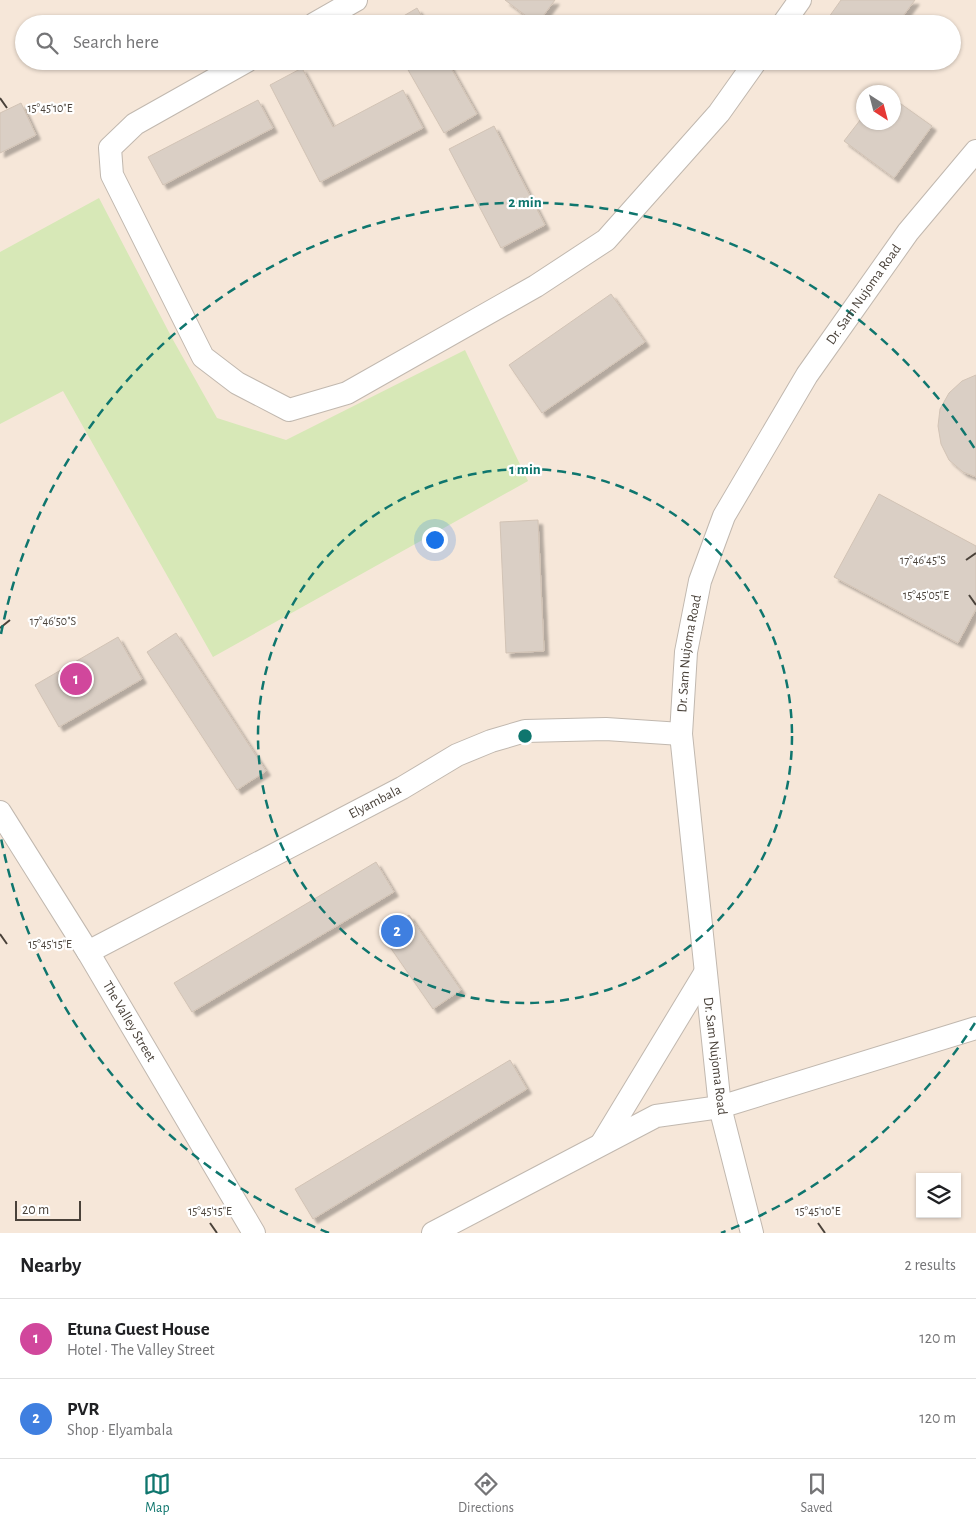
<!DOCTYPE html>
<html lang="en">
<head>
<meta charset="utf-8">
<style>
	body { margin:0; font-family:"Alegreya Sans",sans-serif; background:#f2f2f2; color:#202124 }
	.controls { position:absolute; right:15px; bottom:15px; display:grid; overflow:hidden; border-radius:0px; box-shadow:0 1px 4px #0004 }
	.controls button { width:45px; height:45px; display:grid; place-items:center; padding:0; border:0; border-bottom:1px solid #e0e0e0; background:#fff; color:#202124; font:25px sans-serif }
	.compass { position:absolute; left:856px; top:85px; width:45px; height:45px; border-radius:50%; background:#fff; box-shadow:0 1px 4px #0004; rotate:144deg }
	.scale { position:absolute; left:15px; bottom:12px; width:66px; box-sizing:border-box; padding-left:5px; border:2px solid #4a423a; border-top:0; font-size:14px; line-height:18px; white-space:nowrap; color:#4a423a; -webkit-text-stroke:4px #fff; paint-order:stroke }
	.you { position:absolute; left:434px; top:539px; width:18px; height:18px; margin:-12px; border:4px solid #fff; border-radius:50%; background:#1a73e8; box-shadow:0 0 0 8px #1a73e833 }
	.badge { display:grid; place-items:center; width:32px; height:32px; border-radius:50%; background:#0f766e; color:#fff; font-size:16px; font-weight:700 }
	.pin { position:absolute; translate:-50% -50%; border:2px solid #fff; box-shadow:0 1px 5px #0006 }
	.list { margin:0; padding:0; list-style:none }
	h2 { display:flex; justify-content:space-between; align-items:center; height:65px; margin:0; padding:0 20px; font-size:21px }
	h2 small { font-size:16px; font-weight:400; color:#757577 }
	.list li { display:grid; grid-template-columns:32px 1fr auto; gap:15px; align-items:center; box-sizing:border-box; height:80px; padding:0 20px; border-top:1px solid #e0e0e0 }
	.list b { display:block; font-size:19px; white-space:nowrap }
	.list p { margin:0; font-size:16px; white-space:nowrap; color:#757577 }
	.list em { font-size:16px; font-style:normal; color:#757577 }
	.icon { flex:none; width:28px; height:28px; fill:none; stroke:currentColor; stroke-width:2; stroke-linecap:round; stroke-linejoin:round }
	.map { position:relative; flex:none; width:976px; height:1233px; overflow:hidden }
	.search { position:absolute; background:#fff; box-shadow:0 1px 4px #0004; left:15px; right:15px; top:15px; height:55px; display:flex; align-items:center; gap:12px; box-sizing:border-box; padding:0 18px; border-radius:28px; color:#757577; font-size:19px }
	.sheet { height:225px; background:#fff }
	nav { display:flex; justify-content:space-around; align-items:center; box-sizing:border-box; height:70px; border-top:1px solid #e0e0e0; background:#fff; font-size:14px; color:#757577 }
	nav a { display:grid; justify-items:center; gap:2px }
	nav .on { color:#0f766e }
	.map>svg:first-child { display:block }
	.commercial { fill:#f6e7d9; fill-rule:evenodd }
	.green { fill:#d7e8b7 }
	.building { fill:#dacfc5; stroke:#d2c3b5; filter:url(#shadow) }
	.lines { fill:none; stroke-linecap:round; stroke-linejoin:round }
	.minor-casing { stroke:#c1b8af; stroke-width:24 }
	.minor { stroke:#fff; stroke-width:22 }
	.ticks { fill:none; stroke:#4a423a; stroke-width:2 }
	.ring { fill:none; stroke:#0f766e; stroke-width:2.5; stroke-dasharray:9 6 }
	.labels { text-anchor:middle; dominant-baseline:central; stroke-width:4.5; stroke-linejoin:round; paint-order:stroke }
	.street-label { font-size:14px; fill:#4a423a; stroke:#fff }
	.ticks-label { font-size:12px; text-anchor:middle; fill:#4a423a; stroke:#fff; stroke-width:4.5; stroke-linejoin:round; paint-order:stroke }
	.centre { fill:#0f766e; stroke:#fff; stroke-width:2.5 }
	.ring-label { font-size:15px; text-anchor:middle; font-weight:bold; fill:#0f766e; stroke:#fff; stroke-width:4.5; stroke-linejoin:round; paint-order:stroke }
</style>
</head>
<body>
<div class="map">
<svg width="976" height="1233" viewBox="0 0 976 1233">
	<defs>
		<filter id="shadow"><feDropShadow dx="4.5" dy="4.5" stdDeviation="1" flood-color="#0004"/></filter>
	</defs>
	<rect width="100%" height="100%" fill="#f5f2ec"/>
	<!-- commercial -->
	<path class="commercial" d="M0,0H976V1233H0ZM24,24H952V61H24ZM864,92H894V122H864ZM920,1177H957V1214H920Z"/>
	<!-- green -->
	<path class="green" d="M99,198L172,338L217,418L286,440L465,350L528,481L213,657L63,391L0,424V252Z"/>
	<!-- building -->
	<path class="building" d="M505,0H555L537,24Z
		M841,0H915L897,24H824Z
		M417,8L426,24H390Z
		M403,61H447L477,114L444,133Z
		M302,68L333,127L403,90L423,128L320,182L270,85Z
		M894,99L932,126L894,178L844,141L864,115V122H894Z
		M258,100L273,128L163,185L148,157Z
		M21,103L36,135L0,153V113Z
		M494,126L545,225L501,248L449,149Z
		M611,294L645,342L542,413L509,365Z
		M976,375V477L963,472L949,460L941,444L938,426L940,409L949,393L962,381Z
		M879,494L976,546V609L958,643L834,577Z
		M538,520L544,651L506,653L500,522Z
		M176,633L266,771L237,790L147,652Z
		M118,637L142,679L59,727L35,685Z
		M376,862L394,892L192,1012L174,983Z
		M409,915L461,990L433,1009L381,934Z
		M510,1060L527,1089L313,1219L295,1189Z"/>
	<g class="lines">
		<defs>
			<g id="minor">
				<path d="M314,24L356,0"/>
				<path d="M783,24L800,0"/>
				<path d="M247,61L135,124L110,148L112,175L203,357L237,383L289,410L347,393L536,286L606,240L719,113L756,61"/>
				<path id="s1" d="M0,812L88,952L254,1233"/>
				<path id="s2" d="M88,952L402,788L457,755L491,741L525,731L606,729L681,734"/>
				<path d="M602,1143L705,973"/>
				<path d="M433,1233L656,1116L720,1107L976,1028"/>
				<path id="s3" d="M752,1233L720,1107L681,734L686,652L700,581L724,516L807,375L908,232L976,151"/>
			</g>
		</defs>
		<!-- minor casing -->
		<use href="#minor" class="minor-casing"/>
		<!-- minor -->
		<use href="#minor" class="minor"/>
	</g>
	<!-- ticks -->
	<path class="ticks" d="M0,98L7,108M966,560L976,553M969,595L976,605M0,628L10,620M0,934L7,944M210,1223L217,1233M818,1223L825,1233"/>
	<!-- distance rings -->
	<g class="ring">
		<circle cx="525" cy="736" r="267"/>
		<path d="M975 1023A534 534 0 0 1 721 1233M329 1233A534 534 0 0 1 1 838M1 634A534 534 0 0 1 975 449"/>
	</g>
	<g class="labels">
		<!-- street labels -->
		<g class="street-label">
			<text stroke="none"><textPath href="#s3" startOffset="991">Dr. Sam Nujoma Road</textPath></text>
			<text stroke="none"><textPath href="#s3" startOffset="586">Dr. Sam Nujoma Road</textPath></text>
			<text stroke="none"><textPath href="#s2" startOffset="324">Elyambala</textPath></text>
			<text stroke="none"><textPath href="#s1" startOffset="246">The Valley Street</textPath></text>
			<text transform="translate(715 1056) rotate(83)">Dr. Sam Nujoma Road</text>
		</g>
	</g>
	<g class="ticks-label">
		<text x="50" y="112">15°45'10"E</text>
		<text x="923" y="564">17°46'45"S</text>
		<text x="926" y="599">15°45'05"E</text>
		<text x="53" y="625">17°46'50"S</text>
		<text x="50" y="948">15°45'15"E</text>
		<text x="210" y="1215">15°45'15"E</text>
		<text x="818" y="1215">15°45'10"E</text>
	</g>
	<circle cx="525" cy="736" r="8" class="centre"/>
	<g class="ring-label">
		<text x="525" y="207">2 min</text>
		<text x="525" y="474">1 min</text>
	</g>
</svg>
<div class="controls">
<button><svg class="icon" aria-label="layers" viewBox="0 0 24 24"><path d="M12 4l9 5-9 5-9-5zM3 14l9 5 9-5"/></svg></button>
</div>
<svg class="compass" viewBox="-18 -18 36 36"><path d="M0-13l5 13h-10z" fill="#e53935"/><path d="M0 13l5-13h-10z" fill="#757577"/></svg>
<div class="scale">20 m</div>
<div class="you"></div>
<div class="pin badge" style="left:76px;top:679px;background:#d1479c">1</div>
<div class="pin badge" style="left:397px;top:931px;background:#3f7fe0">2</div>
<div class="search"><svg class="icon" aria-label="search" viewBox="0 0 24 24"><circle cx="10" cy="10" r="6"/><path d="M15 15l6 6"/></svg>Search here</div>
</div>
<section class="sheet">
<h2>Nearby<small>2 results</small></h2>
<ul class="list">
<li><span class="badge" style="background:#d1479c">1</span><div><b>Etuna Guest House</b><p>Hotel · The Valley Street</p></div><em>120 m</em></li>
<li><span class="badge" style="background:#3f7fe0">2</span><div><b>PVR</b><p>Shop · Elyambala</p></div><em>120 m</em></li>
</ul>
</section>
<nav>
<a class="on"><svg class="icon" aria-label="map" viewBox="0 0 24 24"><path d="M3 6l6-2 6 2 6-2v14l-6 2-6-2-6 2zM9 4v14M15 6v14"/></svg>Map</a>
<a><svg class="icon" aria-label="directions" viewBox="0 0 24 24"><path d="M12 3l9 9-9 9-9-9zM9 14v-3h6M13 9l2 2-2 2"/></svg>Directions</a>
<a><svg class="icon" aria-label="saved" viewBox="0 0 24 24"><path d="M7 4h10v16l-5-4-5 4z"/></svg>Saved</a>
</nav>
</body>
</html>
